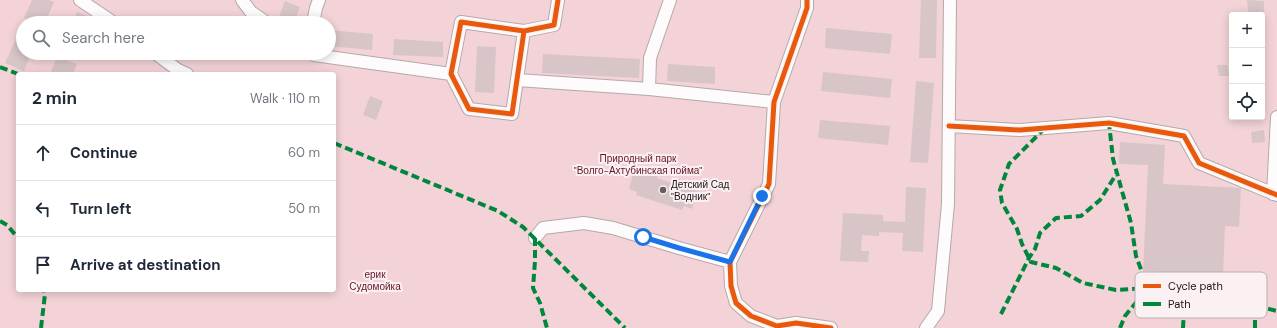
<!DOCTYPE html>
<html lang="en">
<head>
<meta charset="utf-8">
<style>
	body { margin:0; font-family:"DM Sans",sans-serif; background:#f2f2f3; color:#1f2937 }
	.controls { position:absolute; right:12px; top:12px; display:grid; overflow:hidden; border-radius:4px; box-shadow:0 2px 10px #0003 }
	.controls button { width:36px; height:36px; display:grid; place-items:center; padding:0; border:0; border-bottom:1px solid #e0e1e3; background:#fff; color:#1f2937; font:20px sans-serif }
	.stop { position:absolute; width:12px; height:12px; margin:-9px; border:3px solid #1a73e8; border-radius:50%; background:#fff }
	.stop.end { background:#1a73e8; border-color:#fff; box-shadow:0 1px 4px #0008 }
	.list { margin:0; padding:0; list-style:none }
	h2 { display:flex; justify-content:space-between; align-items:center; height:52px; margin:0; padding:0 16px; font-size:17px }
	h2 small { font-size:13px; font-weight:400; color:#747a83 }
	.list li { display:grid; grid-template-columns:26px 1fr auto; gap:12px; align-items:center; box-sizing:border-box; height:56px; padding:0 16px; border-top:1px solid #e0e1e3 }
	.list b { display:block; font-size:15px; white-space:nowrap }
	.list em { font-size:13px; font-style:normal; color:#747a83 }
	.icon { flex:none; width:22px; height:22px; fill:none; stroke:currentColor; stroke-width:2; stroke-linecap:round; stroke-linejoin:round }
	.map { position:relative; flex:none; width:1277px; height:328px; overflow:hidden }
	.search { position:absolute; background:#fff; box-shadow:0 2px 10px #0003; left:16px; top:16px; width:320px; height:44px; display:flex; align-items:center; gap:10px; box-sizing:border-box; padding:0 14px; border-radius:22px; color:#747a83; font-size:15px }
	.panel { position:absolute; background:#fff; box-shadow:0 2px 10px #0003; left:16px; top:72px; width:320px; height:220px; border-radius:4px }
	.map>svg:first-child { display:block }
	.green { fill:#f3d3d7; fill-rule:evenodd }
	.building { fill:#d8c5c7 }
	.lines { fill:none; stroke-linecap:round; stroke-linejoin:round }
	.street-casing { stroke:#b4a9aa; stroke-width:14 }
	.street { stroke:#fdfbfb; stroke-width:12 }
	.quiet { stroke:#00873e; stroke-width:4; stroke-dasharray:8 4; stroke-linecap:butt }
	.cycleway-casing { stroke:#fcf1f2; stroke-width:8 }
	.cycleway { stroke:#e8590c; stroke-width:5 }
	.route { stroke:#1a73e8; stroke-width:5 }
	.poi-dot { fill:#695e5f; stroke:#fcf1f2; stroke-width:1.5 }
	.labels { text-anchor:middle; dominant-baseline:central; stroke-width:4; stroke-linejoin:round; paint-order:stroke }
	.park-label { font-size:10px; fill:#631327; stroke:#fcf1f2 }
	.poi-label { font-size:10px; fill:#1e1516; stroke:#fcf1f2; text-anchor:start }
	.key { fill:#fcf1f2; stroke:#b9afb0; stroke-width:1 }
	.key-label { font-size:11px; fill:#1e1516 }
</style>
</head>
<body>
<div class="map">
<svg width="1277" height="328" viewBox="0 0 1277 328">
	<rect width="100%" height="100%" fill="#f4e5e7"/>
	<!-- green -->
	<path class="green" d="M0,0H1277V328H0ZM1232,15H1262V117H1232ZM23,23H329V53H23ZM18,74H334V290H18Z"/>
	<!-- building -->
	<path class="building" d="M32,0H49L54,2L45,23H36L24,18Z
		M921,0H937L936,58H919Z
		M1247,0L1264,1V12H1248Z
		M285,1L300,7L294,23H290L278,19Z
		M77,12L97,20L101,23H72Z
		M826,28L892,34L890,54L825,48Z
		M329,30L373,34L372,50L329,46Z
		M16,39L23,42V53H31L24,71L5,63Z
		M394,39L443,42V57L393,55Z
		M477,46L496,47L494,93L475,92Z
		M543,54L640,59L639,78L542,73Z
		M57,57L77,64L73,74H50Z
		M668,64L715,67V84L667,81Z
		M1217,65H1227L1229,76H1219Z
		M823,72L892,79L890,98L821,91Z
		M916,81L934,83L928,163L910,162Z
		M370,96L383,101L376,120L363,115Z
		M820,120L890,126L888,145L818,138Z
		M1264,130L1265,142L1252,143L1251,132Z
		M1120,142L1165,145L1163,184L1241,188L1239,227L1225,226L1223,275L1143,271L1148,165L1119,164Z
		M651,169L659,172L657,178L674,184L676,178L684,181L682,186L698,191L692,209L684,206L682,210L636,195L637,192L629,189L634,170L649,175Z
		M906,187L926,188L923,252L902,251L903,233L879,232V236L862,235L861,251H869L868,262L840,261L843,213L883,215V221L905,222Z"/>
	<g class="lines">
		<defs>
			<path id="street" d="M80,0L114,23
				M242,0L251,12L267,23
				M807,0V8L774,102L769,184L730,262L731,286L736,303L751,316L777,326L796,323L831,328
				M313,23L316,8L319,0
				M524,31L512,114L469,109L451,74L461,22L524,31L554,25L558,0
				M155,53L178,70L187,74
				M314,53V55L451,74
				M517,80L649,89L774,102
				M649,89L650,58L670,0
				M949,126L1020,130L1109,123L1184,136L1199,163L1277,195
				M1273,194L1277,117
				M535,238L543,228L584,223L613,228L679,248L730,262
				M926,328L938,311L948,204L950,0"/>
		</defs>
		<!-- street casing -->
		<use href="#street" class="street-casing"/>
		<!-- street -->
		<use href="#street" class="street"/>
		<!-- quiet -->
		<path class="quiet" d="M0,67L18,74
			M1045,128L1009,164L1000,190L1002,203L1017,229L1022,244L1031,262L1056,268L1083,283L1116,290L1148,288L1136,256L1131,223L1113,159L1109,123
			M334,143L498,211L523,227L625,328
			M0,221L7,225L18,238
			M535,238V261L533,288L540,303L547,328
			M1001,314L1029,258L1035,249L1040,233L1056,218L1081,216L1100,200L1117,173
			M41,328L45,294L44,290
			M1120,328L1125,316L1148,288L1185,293
			M1183,328L1185,293L1209,294L1277,311
			M1255,328V306"/>
		<defs>
			<path id="cycleway" d="M807,0V8L774,102L769,184L730,262L731,286L736,303L751,316L777,326L796,323L831,328
				M524,31L512,114L469,109L451,74L461,22L524,31L554,25L558,0
				M949,126L1020,130L1109,123L1184,136L1199,163L1277,195"/>
		</defs>
		<!-- cycleway casing -->
		<use href="#cycleway" class="cycleway-casing"/>
		<!-- cycleway -->
		<use href="#cycleway" class="cycleway"/>
	</g>
	<g class="lines">
		<!-- route -->
		<path class="route" d="M643,237L679,248L730,262L762,196"/>
	</g>
	<!-- markers -->
	<circle class="poi-dot" cx="663" cy="190" r="4"/>
	<g class="labels">
		<!-- park labels -->
		<g class="park-label">
			<text x="638" y="158">Природный парк<tspan x="638" dy="12">"Волго-Ахтубинская пойма"</tspan></text>
			<text x="375" y="274">ерик<tspan x="375" dy="12">Судомойка</tspan></text>
		</g>
		<!-- poi labels -->
		<g class="poi-label">
			<text x="671" y="184">Детский Сад<tspan x="671" dy="12">"Водник"</tspan></text>
		</g>
	</g>
	<!-- legend -->
	<rect x="1135" y="272" width="132" height="46" rx="6" class="key"/>
	<rect x="1143" y="284" width="18" height="4" fill="#e8590c"/>
	<rect x="1143" y="302" width="18" height="4" fill="#00873e"/>
	<g class="key-label">
		<text x="1168" y="290">Cycle path</text>
		<text x="1168" y="308">Path</text>
	</g>
</svg>
<div class="controls">
<button>+</button>
<button>−</button>
<button><svg class="icon" aria-label="locate" viewBox="0 0 24 24"><circle cx="12" cy="12" r="6"/><path d="M12 2v4M12 18v4M2 12h4M18 12h4"/></svg></button>
</div>
<div class="stop" style="left:643px;top:237px"></div>
<div class="stop end" style="left:762px;top:196px"></div>
<div class="search"><svg class="icon" aria-label="search" viewBox="0 0 24 24"><circle cx="10" cy="10" r="6"/><path d="M15 15l6 6"/></svg>Search here</div>
<section class="panel">
<h2>2 min<small>Walk · 110 m</small></h2>
<ul class="list">
<li><svg class="icon" aria-label="ahead" viewBox="0 0 24 24"><path d="M12 20V5M6 11l6-6 6 6"/></svg><div><b>Continue</b></div><em>60 m</em></li>
<li><svg class="icon" aria-label="left" viewBox="0 0 24 24"><path d="M17 20v-9H6M10 6l-5 5 5 5"/></svg><div><b>Turn left</b></div><em>50 m</em></li>
<li><svg class="icon" aria-label="arrive" viewBox="0 0 24 24"><path d="M6 21V4h12l-3 4 3 4H6"/></svg><div><b>Arrive at destination</b></div></li>
</ul>
</section>
</div>
</body>
</html>
